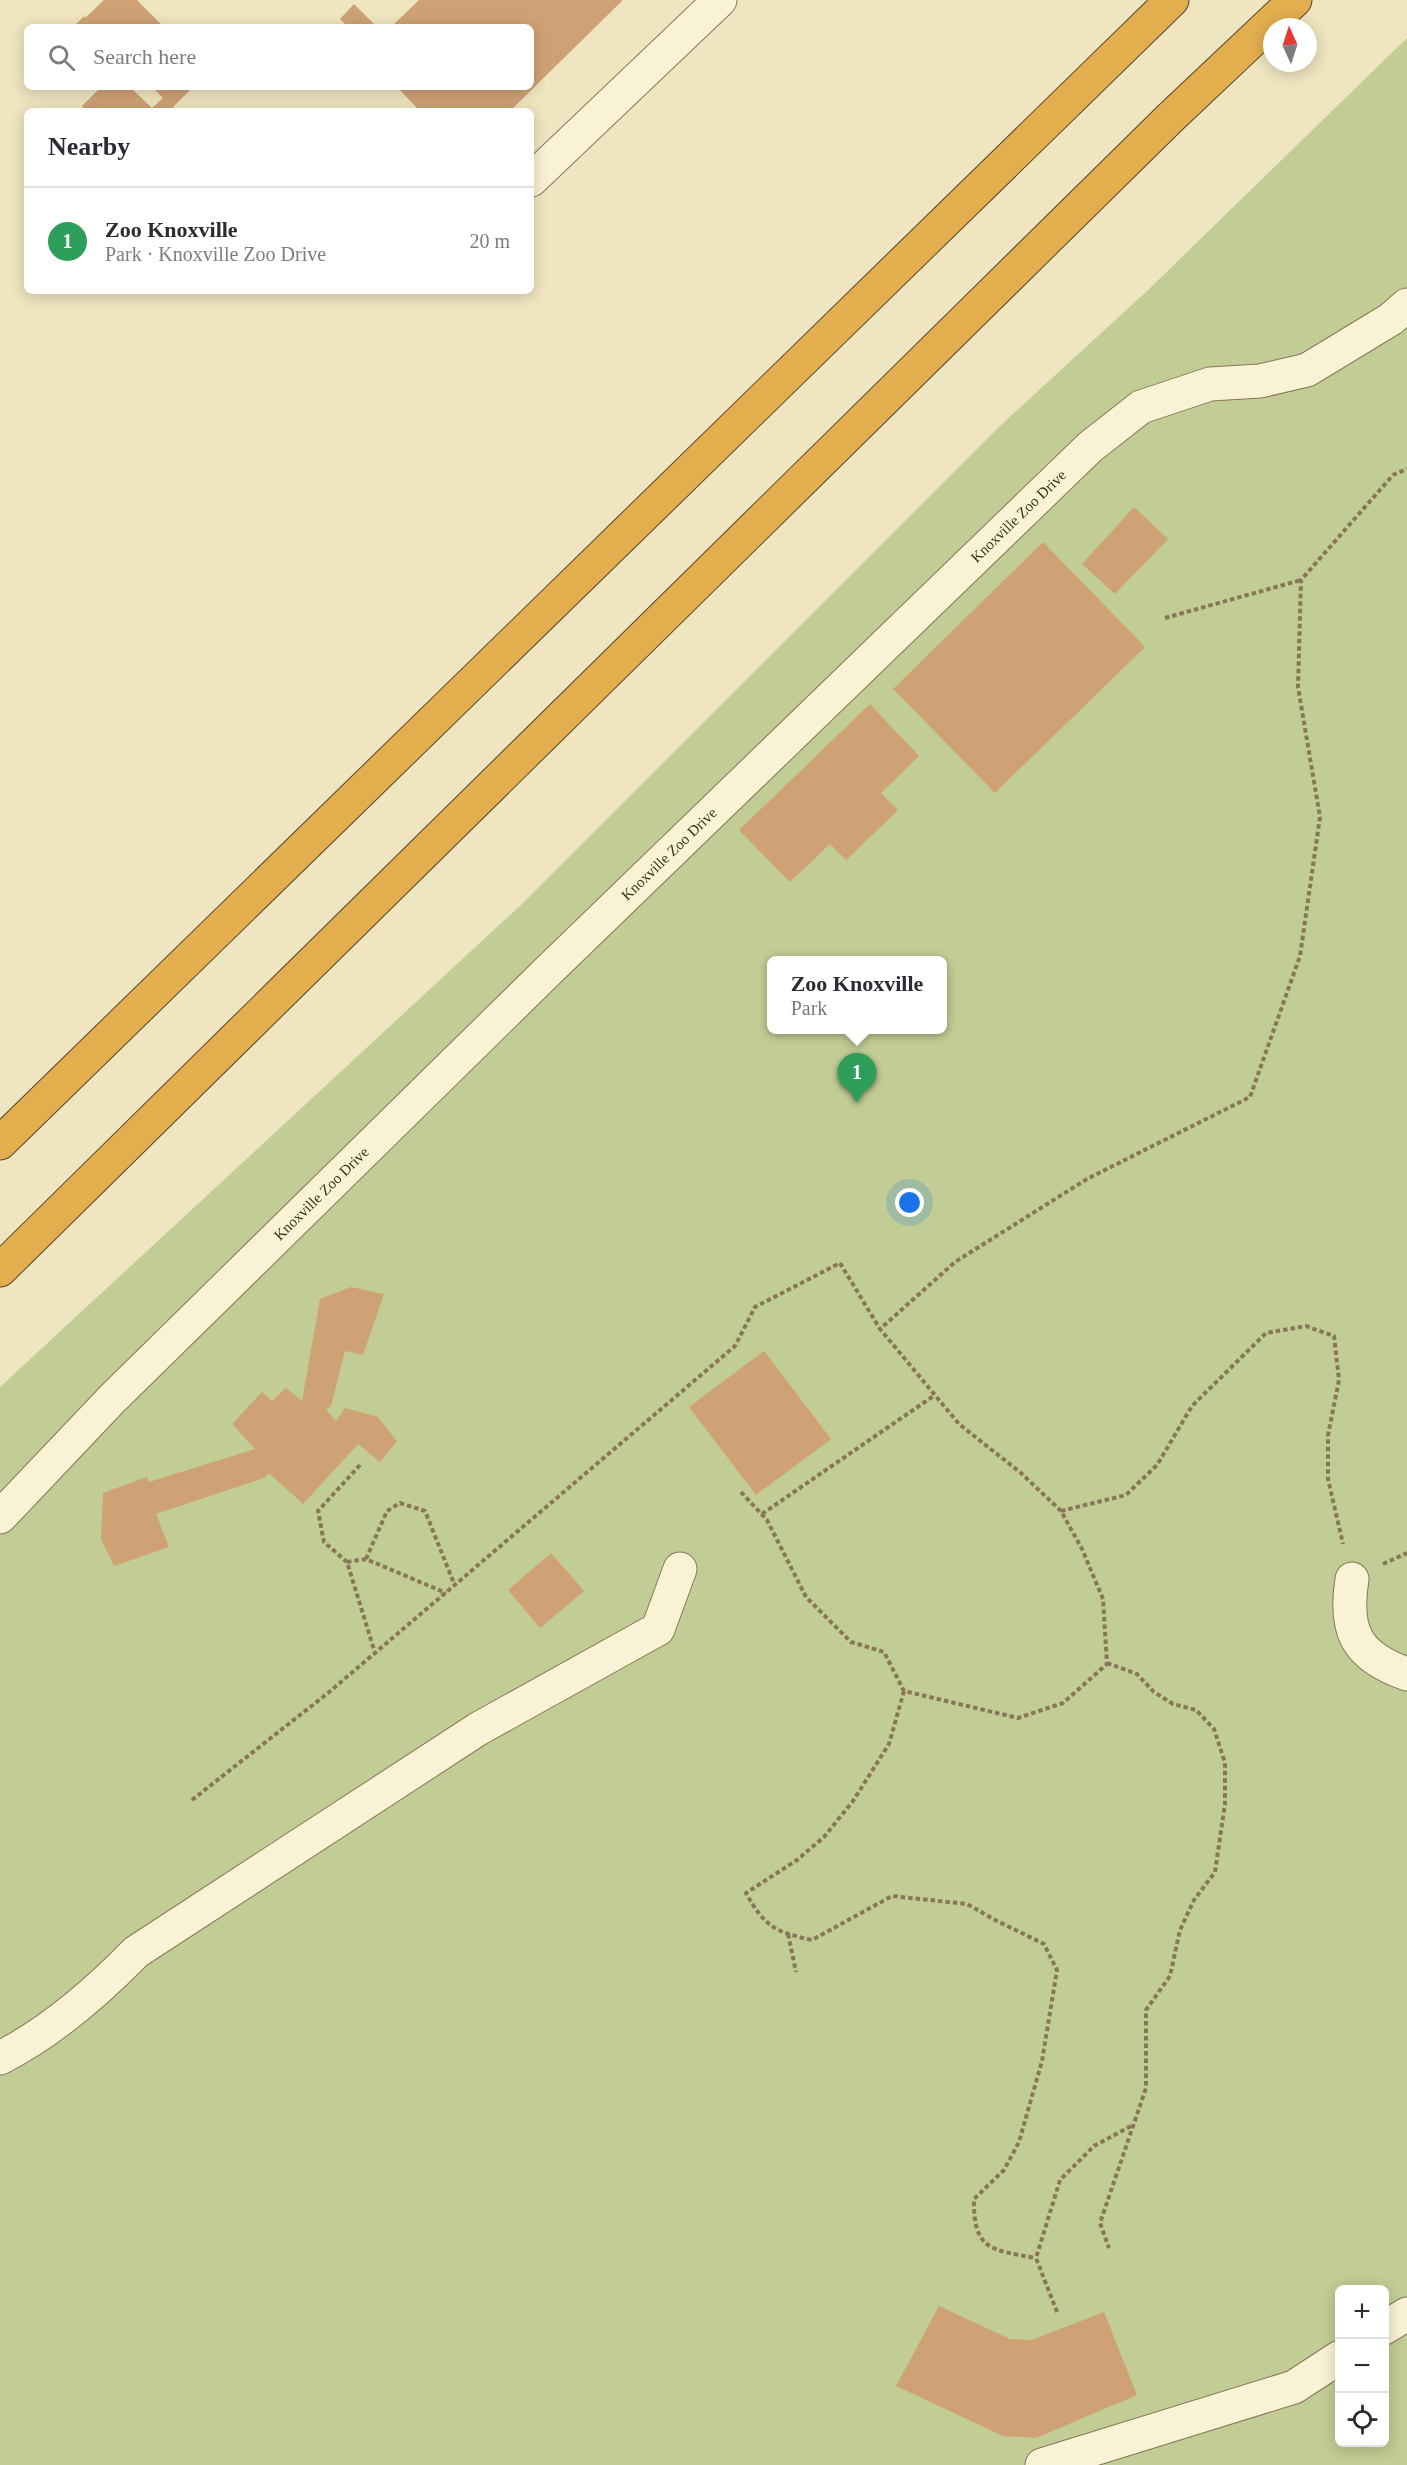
<!DOCTYPE html>
<html lang="en">
<head>
<meta charset="utf-8">
<style>
	body { margin:0; font-family:"Times New Roman",serif; background:#f2f2f3; color:#2b2b33 }
	.controls { position:absolute; right:18px; bottom:18px; display:grid; overflow:hidden; border-radius:9px; box-shadow:0 3px 15px #0003 }
	.controls button { width:54px; height:54px; display:grid; place-items:center; padding:0; border:0; border-bottom:2px solid #e1e1e2; background:#fff; color:#2b2b33; font:30px sans-serif }
	.compass { position:absolute; left:1263px; top:18px; width:54px; height:54px; border-radius:50%; background:#fff; box-shadow:0 3px 15px #0003; rotate:357deg }
	.you { position:absolute; left:910px; top:1203px; width:21px; height:21px; margin:-15px; border:4px solid #fff; border-radius:50%; background:#1a73e8; box-shadow:0 0 0 9px #1a73e833 }
	.badge { display:grid; place-items:center; width:39px; height:39px; border-radius:50%; background:#0f766e; color:#fff; font-size:20px; font-weight:700 }
	.pin { position:absolute; translate:-50% -50px; filter:drop-shadow(0 2px 3px #0008) }
	.pin::after { content:''; position:absolute; top:32px; width:21px; height:18px; background:inherit; clip-path:polygon(0 0,100% 0,50% 100%) }
	.popup { position:absolute; left:767px; top:956px; width:180px; height:78px; box-sizing:border-box; display:grid; place-content:center; border-radius:9px; background:#fff; filter:drop-shadow(0 2px 4px #0005); font-size:20px; white-space:nowrap; color:#7c7c81 }
	.popup b { font-size:22px; color:#2b2b33 }
	.popup::after { content:''; position:absolute; left:50%; top:100%; margin-left:-12px; border:12px solid transparent; border-top-color:#fff }
	.list { margin:0; padding:0; list-style:none }
	h2 { display:flex; justify-content:space-between; align-items:center; height:78px; margin:0; padding:0 24px; font-size:26px }
	h2 small { font-size:20px; font-weight:400; color:#7c7c81 }
	.list li { display:grid; grid-template-columns:39px 1fr auto; gap:18px; align-items:center; box-sizing:border-box; height:108px; padding:0 24px; border-top:2px solid #e1e1e2 }
	.list b { display:block; font-size:22px; white-space:nowrap }
	.list p { margin:0; font-size:20px; white-space:nowrap; color:#7c7c81 }
	.list em { font-size:20px; font-style:normal; color:#7c7c81 }
	.icon { flex:none; width:33px; height:33px; fill:none; stroke:currentColor; stroke-width:2; stroke-linecap:round; stroke-linejoin:round }
	.map { position:relative; flex:none; width:1407px; height:2465px; overflow:hidden }
	.search { position:absolute; background:#fff; box-shadow:0 3px 15px #0003; left:24px; top:24px; width:510px; height:66px; display:flex; align-items:center; gap:15px; box-sizing:border-box; padding:0 21px; border-radius:9px; color:#7c7c81; font-size:22px }
	.panel { position:absolute; background:#fff; box-shadow:0 3px 15px #0003; left:24px; top:108px; width:510px; height:186px; border-radius:9px }
	.map>svg:first-child { display:block }
	.green { fill:#c1cd94; fill-rule:evenodd }
	.building { fill:#cfa275 }
	.lines { fill:none; stroke-linecap:round; stroke-linejoin:round }
	.minor-casing { stroke:#897658; stroke-width:35 }
	.highway-casing { stroke:#56442c; stroke-width:35 }
	.path { stroke:#897658; stroke-width:4; stroke-dasharray:4.5 3; stroke-linecap:butt }
	.minor { stroke:#faf2d4; stroke-width:33 }
	.highway { stroke:#e2ae4e; stroke-width:33 }
	.labels { text-anchor:middle; dominant-baseline:central; stroke-width:4.5; stroke-linejoin:round; paint-order:stroke }
	.street-label { font-size:15px; fill:#382c1c; stroke:#f6efd0 }
</style>
</head>
<body>
<div class="map">
<svg width="1407" height="2465" viewBox="0 0 1407 2465">
	<rect width="100%" height="100%" fill="#efe5c0"/>
	<!-- green -->
	<path class="green" d="M1407,38V2465H0V1387L522,904L1002,424L1147,291ZM772,960H942V1030H772ZM1340,2290H1384V2442H1340Z"/>
	<!-- building -->
	<path class="building" d="M104,0H137L164,27L74,26L84,16L85,18Z
		M419,0H623L510,111H420L397,87H531V27H391Z
		M354,4L377,27H348L340,19Z
		M101,87H130L152,108L163,98L152,87H193L169,111H87L82,106Z
		M1134,507L1168,539L1115,594L1082,564Z
		M1043,542L1145,647L995,793L893,689Z
		M870,704L919,756L881,793L898,810L846,860L830,844L790,882L739,830Z
		M351,1287L384,1294L363,1355L345,1351L331,1406L326,1410L336,1421L345,1408L378,1417L397,1441L380,1462L358,1444L303,1504L269,1473L264,1478L156,1514L169,1547L114,1566L101,1539L103,1493L147,1477L149,1482L255,1449L232,1424L262,1392L272,1401L286,1388L302,1401L320,1299Z
		M764,1351L831,1439L756,1495L689,1407Z
		M551,1553L584,1591L540,1628L508,1590Z
		M939,2306L1010,2339L1032,2340L1104,2312L1137,2395L1036,2438L1003,2436L896,2386Z"/>
	<g class="lines">
		<defs>
			<g id="minor">
				<path d="M531,180L720,0"/>
				<path id="s1" d="M0,1517L112,1399L548,971L1090,447L1141,407L1210,384L1260,381L1307,370L1391,319L1407,305"/>
				<path d="M1352,1579C1344,1630 1355,1656 1407,1674"/>
				<path d="M0,2058C51,2032 96,1993 136,1952L478,1729L658,1629L680,1569"/>
				<path d="M1384,2328L1407,2314"/>
				<path d="M1042,2465L1294,2387L1340,2357"/>
			</g>
			<path id="highway" d="M0,1143L1172,0
				M0,1270L1170,118L1295,0"/>
		</defs>
		<!-- minor casing -->
		<use href="#minor" class="minor-casing"/>
		<!-- highway casing -->
		<use href="#highway" class="highway-casing"/>
		<!-- path -->
		<path class="path" d="M1165,618L1301,580
			M360,1465L318,1511L324,1542L347,1562L375,1653
			M741,1492L767,1520L806,1597L851,1642L884,1652L904,1691L1018,1718L1063,1703L1107,1664L1103,1599L1082,1549L1061,1511L1021,1473L959,1424L880,1329L955,1262L1087,1179L1250,1097L1300,956L1320,817L1298,687L1301,580L1393,475L1407,469
			M1061,1511L1126,1495L1157,1465L1192,1406L1266,1333L1306,1326L1334,1336L1339,1380L1328,1435V1479L1343,1544
			M762,1514L935,1395
			M366,1559L387,1511L400,1503L425,1511L455,1586
			M347,1562L366,1559L446,1593
			M1383,1564L1407,1553
			M1107,1663L1137,1674L1154,1692L1173,1704L1196,1710L1214,1729L1225,1763V1804L1215,1872L1194,1900L1180,1930L1170,1976L1146,2010V2088L1100,2223L1109,2248
			M904,1691L889,1744L853,1801L824,1837L797,1860L746,1893C765,1927 775,1932 812,1940L892,1896L967,1904L995,1920L1044,1944L1057,1970L1042,2061L1019,2142L1004,2170L974,2199C973,2250 991,2250 1036,2258
			M192,1800L328,1693L735,1346L755,1307L840,1263L880,1329
			M788,1934L796,1972
			M1057,2312L1036,2258L1060,2180L1094,2146L1133,2125"/>
		<!-- minor -->
		<use href="#minor" class="minor"/>
		<!-- highway -->
		<use href="#highway" class="highway"/>
	</g>
	<g class="labels">
		<!-- street labels -->
		<g class="street-label">
			<text stroke="none"><textPath href="#s1" startOffset="1428">Knoxville Zoo Drive</textPath></text>
			<text stroke="none"><textPath href="#s1" startOffset="942">Knoxville Zoo Drive</textPath></text>
			<text stroke="none"><textPath href="#s1" startOffset="456">Knoxville Zoo Drive</textPath></text>
		</g>
	</g>
</svg>
<div class="controls">
<button>+</button>
<button>−</button>
<button><svg class="icon" aria-label="locate" viewBox="0 0 24 24"><circle cx="12" cy="12" r="6"/><path d="M12 2v4M12 18v4M2 12h4M18 12h4"/></svg></button>
</div>
<svg class="compass" viewBox="-18 -18 36 36"><path d="M0-13l5 13h-10z" fill="#e53935"/><path d="M0 13l5-13h-10z" fill="#7c7c81"/></svg>
<div class="you"></div>
<div class="pin badge" style="left:857px;top:1103px;background:#2e9e5b">1</div>
<div class="popup"><b>Zoo Knoxville</b>Park</div>
<div class="search"><svg class="icon" aria-label="search" viewBox="0 0 24 24"><circle cx="10" cy="10" r="6"/><path d="M15 15l6 6"/></svg>Search here</div>
<section class="panel">
<h2>Nearby<small></small></h2>
<ul class="list">
<li><span class="badge" style="background:#2e9e5b">1</span><div><b>Zoo Knoxville</b><p>Park · Knoxville Zoo Drive</p></div><em>20 m</em></li>
</ul>
</section>
</div>
</body>
</html>
